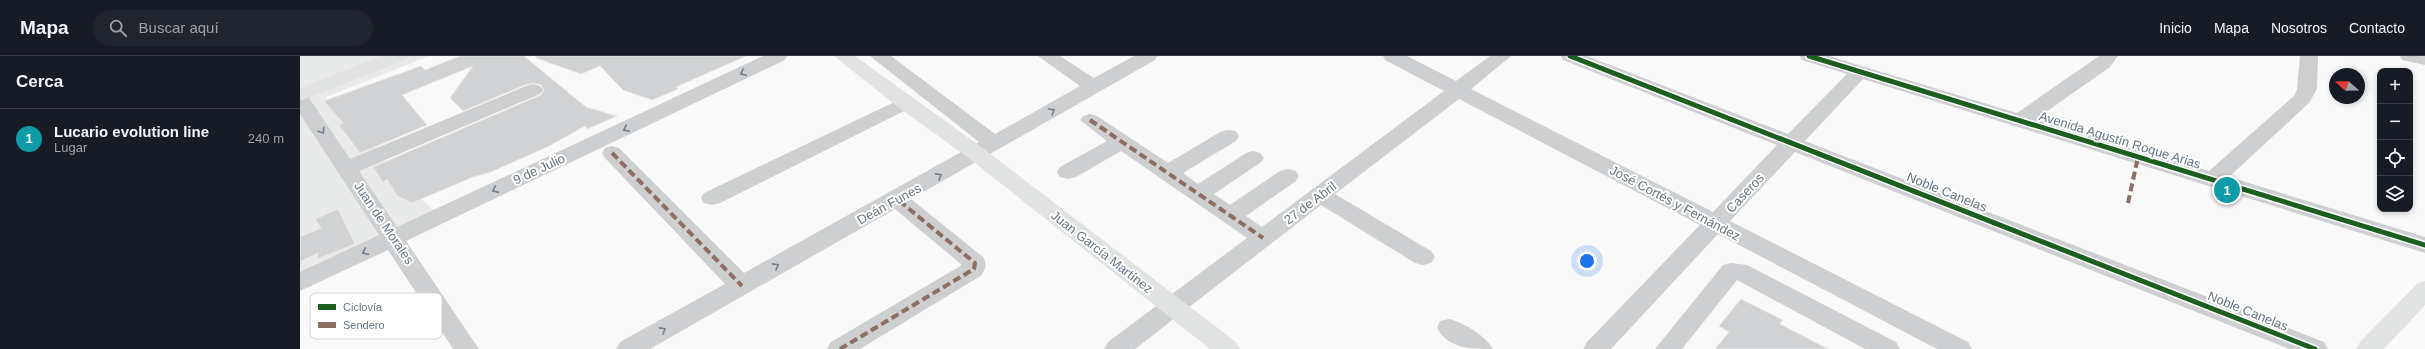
<!DOCTYPE html>
<html lang="es">
<head>
<meta charset="utf-8">
<style>
	body { margin:0; font-family:Helvetica,sans-serif; background:#20242c; color:#f1f3f6 }
	.controls { position:absolute; right:12px; top:12px; display:grid; overflow:hidden; border-radius:8px; box-shadow:0 2px 6px #0003 }
	.controls button { width:36px; height:36px; display:grid; place-items:center; padding:0; border:0; border-bottom:1px solid #363941; background:#171b24; color:#f1f3f6; font:20px sans-serif }
	.compass { position:absolute; left:2029px; top:12px; width:36px; height:36px; border-radius:50%; background:#171b24; box-shadow:0 2px 6px #0003; rotate:290deg }
	.you { position:absolute; left:1287px; top:205px; width:14px; height:14px; margin:-10px; border:3px solid #fff; border-radius:50%; background:#1a73e8; box-shadow:0 0 0 6px #1a73e833 }
	.badge { display:grid; place-items:center; width:26px; height:26px; border-radius:50%; background:#2563eb; color:#fff; font-size:13px; font-weight:700 }
	.pin { position:absolute; translate:-50% -50%; border:2px solid #fff; box-shadow:0 1px 4px #0006 }
	.list { margin:0; padding:0; list-style:none }
	h2 { display:flex; justify-content:space-between; align-items:center; height:52px; margin:0; padding:0 16px; font-size:17px }
	h2 small { font-size:13px; font-weight:400; color:#9ea1a6 }
	.list li { display:grid; grid-template-columns:26px 1fr auto; gap:12px; align-items:center; box-sizing:border-box; height:60px; padding:0 16px; border-top:1px solid #363941 }
	.list b { display:block; font-size:15px; white-space:nowrap }
	.list p { margin:0; font-size:13px; white-space:nowrap; color:#9ea1a6 }
	.list em { font-size:13px; font-style:normal; color:#9ea1a6 }
	.icon { flex:none; width:22px; height:22px; fill:none; stroke:currentColor; stroke-width:2; stroke-linecap:round; stroke-linejoin:round }
	.map { position:relative; flex:none; width:2125px; height:293px; overflow:hidden }
	header { display:flex; align-items:center; gap:24px; box-sizing:border-box; height:56px; padding:0 20px; background:#171b24; border-bottom:1px solid #363941 }
	header strong { font-size:19px }
	nav { display:flex; gap:22px; margin-inline-start:auto; font-size:14px }
	.search { width:280px; height:36px; background:#20242c; display:flex; align-items:center; gap:10px; box-sizing:border-box; padding:0 14px; border-radius:22px; color:#9ea1a6; font-size:15px }
	main { display:flex }
	aside { flex:1; background:#171b24 }
	.map>svg:first-child { display:block }
	.built { fill:#e8e9e9 }
	.building { fill:#d0d2d3; stroke:#e8e8e8 }
	.lines { fill:none; stroke-linecap:round; stroke-linejoin:round }
	.minor { fill:#cecfd0; fill-rule:evenodd }
	.major { fill:#e1e2e2; fill-rule:evenodd }
	.quiet { stroke:#8d6e63; stroke-width:4; stroke-dasharray:8 4; stroke-linecap:butt }
	.cycleway-casing { stroke:#fff; stroke-width:8 }
	.cycleway { stroke:#1b5e20; stroke-width:5 }
	.oneway { stroke:#707f8b }
	.labels { text-anchor:middle; dominant-baseline:central; stroke-width:4; stroke-linejoin:round; paint-order:stroke }
	.street-label { font-size:13px; fill:#657683; stroke:#fff }
	.key { fill:#fff; stroke:#d1d6da; stroke-width:1 }
	.key-label { font-size:11px; fill:#657683 }
</style>
</head>
<body>
<header>
<strong>Mapa</strong>
<div class="search"><svg class="icon" aria-label="search" viewBox="0 0 24 24"><circle cx="10" cy="10" r="6"/><path d="M15 15l6 6"/></svg>Buscar aquí</div>
<nav><a>Inicio</a><a>Mapa</a><a>Nosotros</a><a>Contacto</a></nav>
</header>
<main>
<aside>
<h2>Cerca<small></small></h2>
<ul class="list">
<li><span class="badge" style="background:#0f9aa8">1</span><div><b>Lucario evolution line</b><p>Lugar</p></div><em>240 m</em></li>
</ul>
</aside>
<div class="map">
<svg width="2125" height="293" viewBox="0 0 2125 293">
	<rect width="100%" height="100%" fill="#f9f9f9"/>
	<!-- built -->
	<path class="built" d="M0,0H129L26,41L144,166L0,232Z"/>
	<!-- building -->
	<path class="building" d="M160,0H224L286,51L317,60L287,73L285,70L249,90L191,116L173,121L112,147L97,140L87,123L83,127L73,111L241,39L244,34L241,29L233,27L225,29L163,55L150,42L173,10L102,39L127,69L60,97L39,69L43,67L24,45L121,10L125,14Z
		M236,0H446L376,31L378,33L352,44L323,34L300,10L281,18L236,2Z
		M38,153L55,188L17,203L18,197L0,206V181L21,172L15,163Z
		M1441,243L1483,264L1480,268L1528,293H1415L1429,276L1419,270Z"/>
	<g class="lines">
		<!-- minor -->
		<path class="minor" d="M463,0H487L485,4L106,185L179,293H153L88,194L0,235V216L79,179L0,58V37L7,39L50,103L226,30L233,28L240,30L243,34L240,38L59,115L97,171Z
			M570,0H591L695,78L780,30L738,0H760L794,22L834,0H857L855,4L611,143L683,201C687,208 686,212 682,219L560,293H527L531,286L662,209L595,153L350,293H316L320,286L425,228L305,102L302,97L305,92L312,90L319,92L444,217L679,86Z
			M1083,0H1107L1156,25L1190,0H1211L1171,33L1413,156L1477,89L1263,4L1261,0H1287L1488,78L1547,18L1502,4L1500,0H1529L1717,57L1799,0H1818L1810,11L1736,63L1909,115L1994,40L1997,33L2000,0H2018L2017,33L2009,47L1929,121L2125,181V197L1563,23L1505,85L2024,286L2028,293H1989L1495,96L1430,165L1668,286L1672,293H1637L1418,178L1311,293H1283L1287,286L1400,169L1159,43L1035,138L1131,195L1135,201L1131,207L1123,209L1115,207L1021,149L835,293H804L808,286L947,182L821,95L776,121L768,123L760,121L757,116L760,111L807,85L780,64L783,60L790,58L797,60L868,107L922,75L929,74L936,75L939,80L936,85L883,117L898,128L946,97L953,95L960,97L964,102L960,107L914,138L930,149L980,115L988,113L996,115L999,120L996,125L946,160L962,171L1144,35L1085,4Z
			M2100,0H2125V9L2102,4Z
			M605,41L612,43L615,47L612,51L420,147L412,149L404,147L401,142L404,137Z
			M1431,207L1447,209L1596,286L1600,293H1565L1437,224L1382,293H1355L1423,209Z
			M1149,263C1164,267 1185,279 1193,293C1170,293 1149,293 1137,272L1140,265Z"/>
		<!-- major -->
		<path class="major" d="M81,0H107L105,4L0,45V32Z
			M534,0H555L684,93L936,286L940,293H910L670,103L598,51Z
			M2125,225V249L2084,293H2056L2060,286L2117,228Z"/>
		<!-- quiet -->
		<path class="quiet" d="M790,64L963,182
			M312,97L442,230
			M1828,147L1838,101
			M540,293L674,213L675,207L597,143"/>
		<defs>
			<path id="cycleway" d="M1270,0L2015,293
				M1509,0L2125,189"/>
		</defs>
		<!-- cycleway casing -->
		<use href="#cycleway" class="cycleway-casing"/>
		<!-- cycleway -->
		<use href="#cycleway" class="cycleway"/>
	</g>
	<!-- one-way arrows -->
	<defs><path id="oneway-chevron" d="M-2-3.5L2.5 0L-2 3.5" fill="none" stroke-width="1.6" stroke-linecap="round" stroke-linejoin="round"/></defs>
	<g class="oneway">
		<use href="#oneway-chevron" transform="translate(443 17) rotate(155)"/>
		<use href="#oneway-chevron" transform="translate(752 55) rotate(-30)"/>
		<use href="#oneway-chevron" transform="translate(326 73) rotate(155)"/>
		<use href="#oneway-chevron" transform="translate(22 75) rotate(56)"/>
		<use href="#oneway-chevron" transform="translate(639 120) rotate(-29)"/>
		<use href="#oneway-chevron" transform="translate(195 134) rotate(155)"/>
		<use href="#oneway-chevron" transform="translate(65 196) rotate(155)"/>
		<use href="#oneway-chevron" transform="translate(476 210) rotate(-29)"/>
		<use href="#oneway-chevron" transform="translate(363 274) rotate(-29)"/>
	</g>
	<g class="labels">
		<!-- street labels -->
		<g class="street-label">
			<text transform="translate(1820 84) rotate(17)">Avenida Agustín Roque Arias</text>
			<text transform="translate(239 113) rotate(-25)">9 de Julio</text>
			<text transform="translate(1647 136) rotate(22)">Noble Canelas</text>
			<text transform="translate(1445 137) rotate(-47)">Caseros</text>
			<text transform="translate(1010 147) rotate(-37)">27 de Abril</text>
			<text transform="translate(1375 147) rotate(28)">José Cortés y Fernández</text>
			<text transform="translate(589 148) rotate(-29)">Deán Funes</text>
			<text transform="translate(84 167) rotate(56)">Juan de Morales</text>
			<text transform="translate(802 196) rotate(38)">Juan García Martínez</text>
			<text transform="translate(1948 255) rotate(22)">Noble Canelas</text>
		</g>
	</g>
	<!-- legend -->
	<rect x="10" y="237" width="132" height="46" rx="6" class="key"/>
	<rect x="18" y="248" width="18" height="6" fill="#1b5e20"/>
	<rect x="18" y="266" width="18" height="6" fill="#8d6e63"/>
	<g class="key-label">
		<text x="43" y="255">Ciclovía</text>
		<text x="43" y="273">Sendero</text>
	</g>
</svg>
<div class="controls">
<button>+</button>
<button>−</button>
<button><svg class="icon" aria-label="locate" viewBox="0 0 24 24"><circle cx="12" cy="12" r="6"/><path d="M12 2v4M12 18v4M2 12h4M18 12h4"/></svg></button>
<button><svg class="icon" aria-label="layers" viewBox="0 0 24 24"><path d="M12 4l9 5-9 5-9-5zM3 14l9 5 9-5"/></svg></button>
</div>
<svg class="compass" viewBox="-18 -18 36 36"><path d="M0-13l5 13h-10z" fill="#e53935"/><path d="M0 13l5-13h-10z" fill="#9ea1a6"/></svg>
<div class="you"></div>
<div class="pin badge" style="left:1927px;top:134px;background:#0f9aa8">1</div>
</div>
</main>
</body>
</html>
